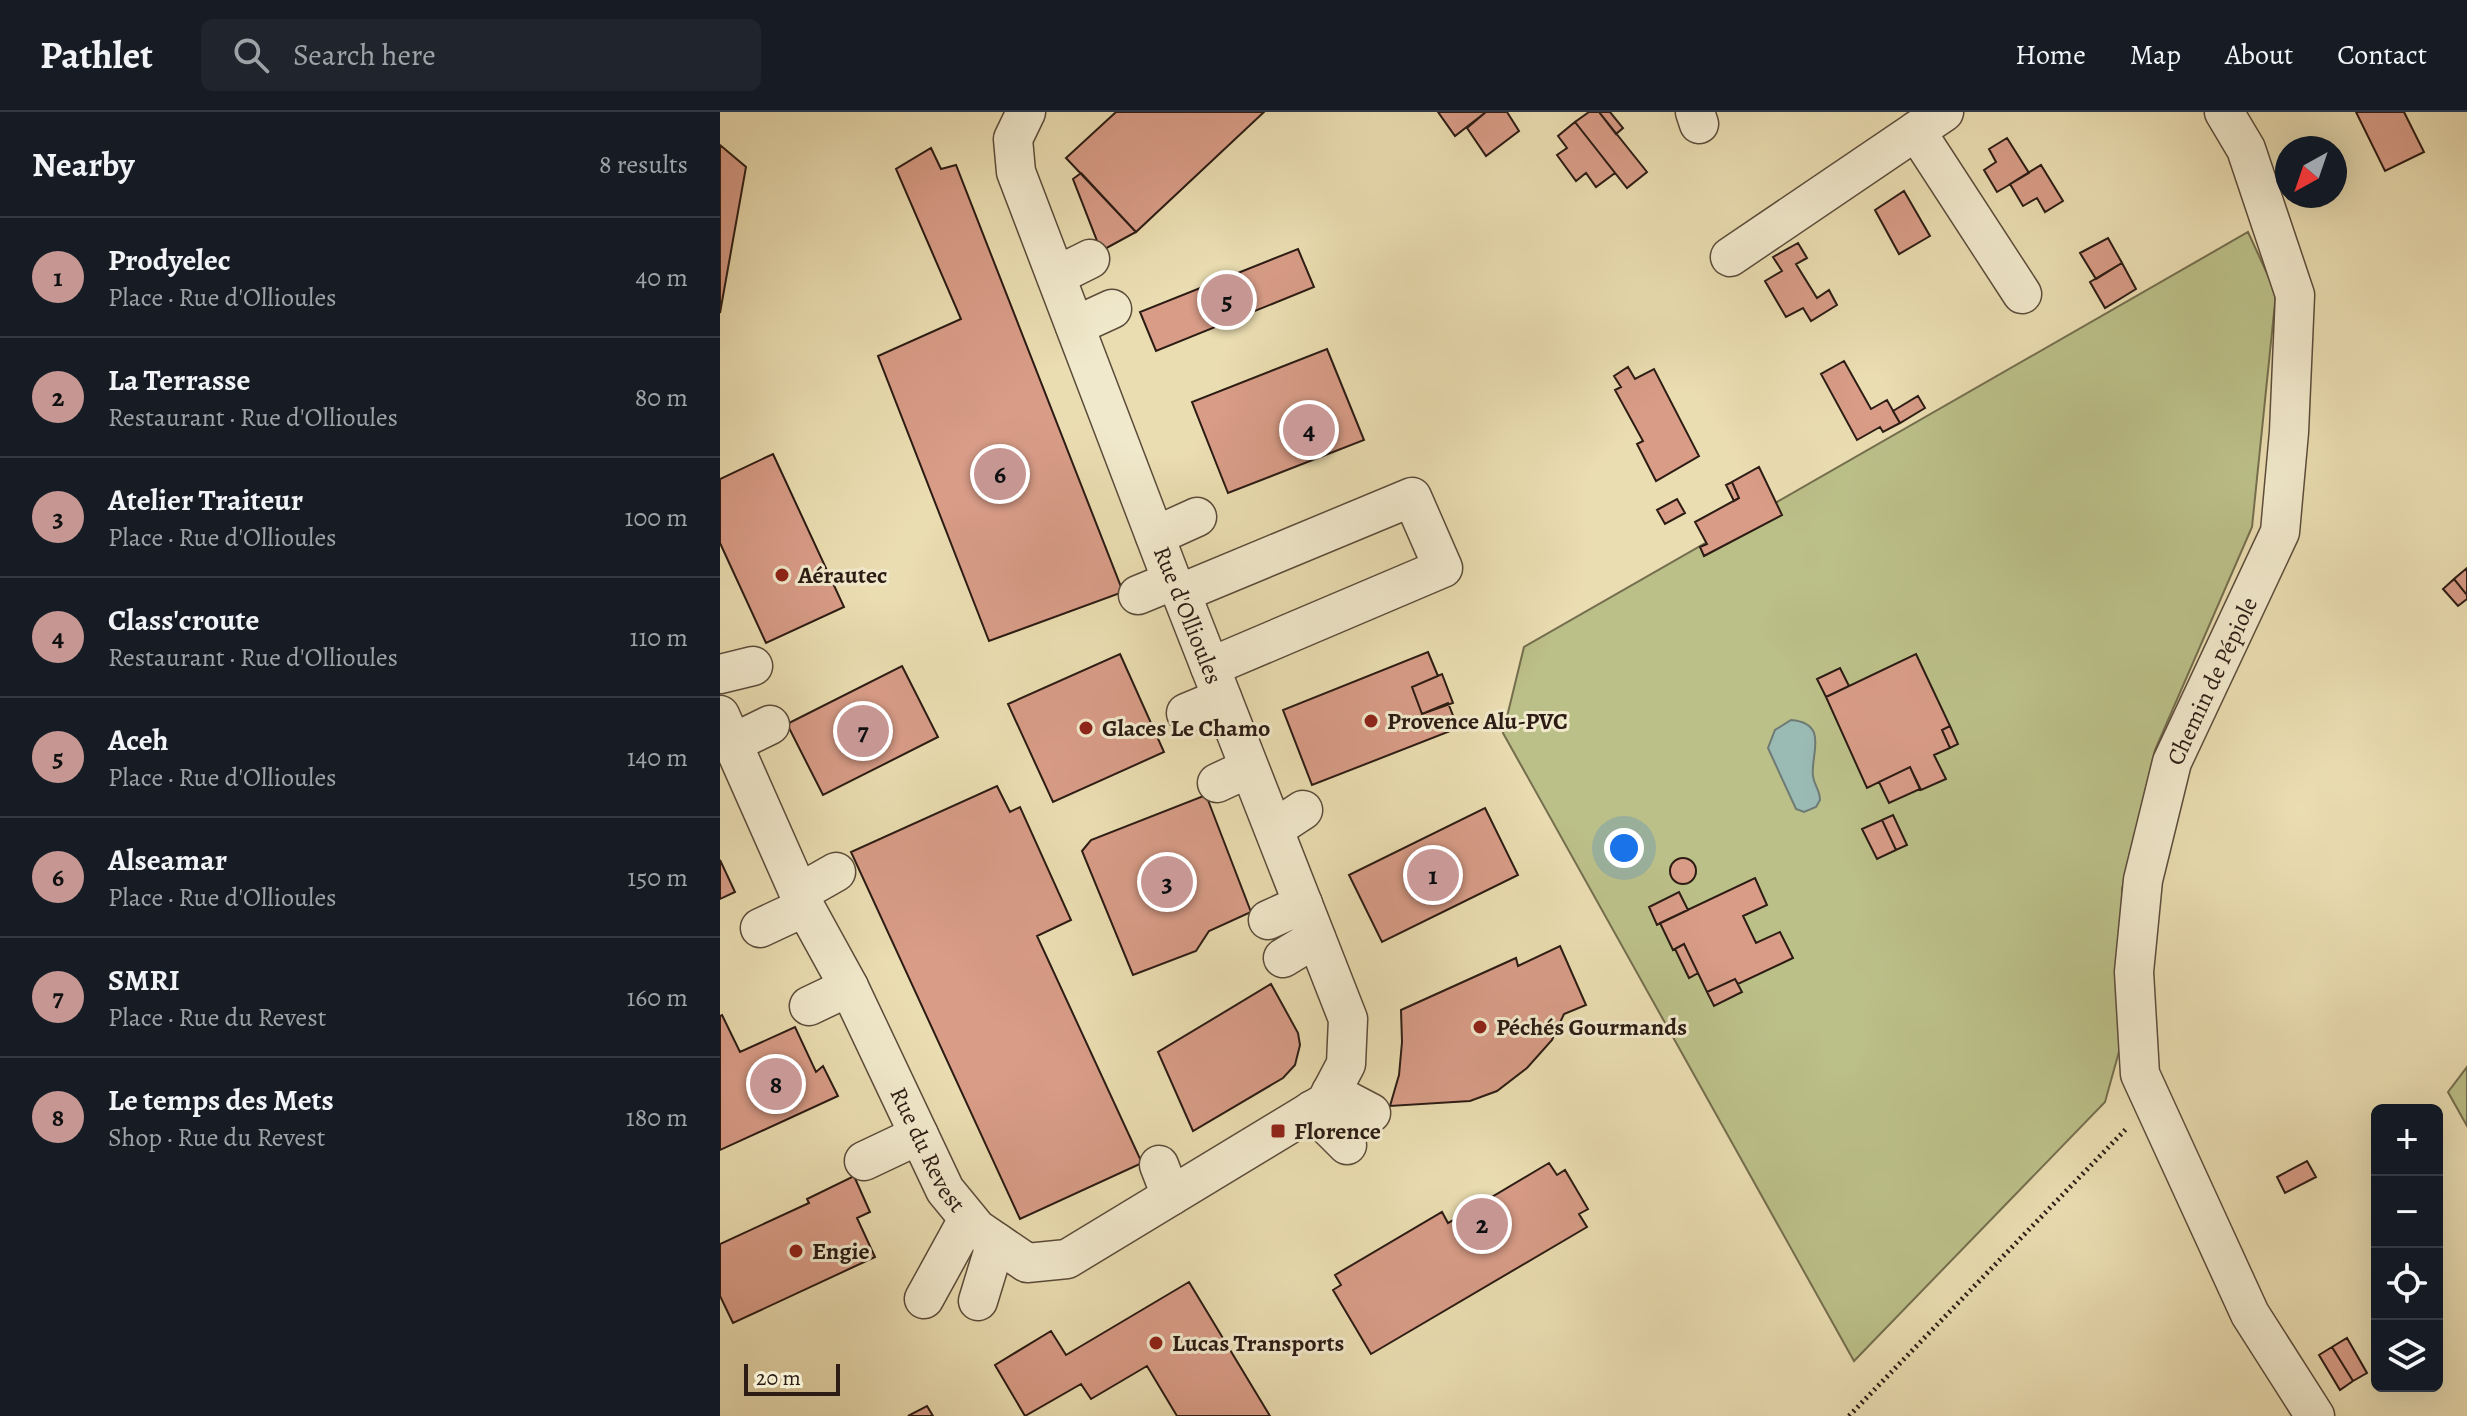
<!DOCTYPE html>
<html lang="en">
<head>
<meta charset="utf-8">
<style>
	body { margin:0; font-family:Alegreya,serif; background:#20242c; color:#f1f3f6 }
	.controls { position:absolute; right:24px; bottom:24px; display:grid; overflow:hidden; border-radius:12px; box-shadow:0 8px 32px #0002 }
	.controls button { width:72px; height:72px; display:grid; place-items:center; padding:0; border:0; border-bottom:2px solid #363941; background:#171b24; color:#f1f3f6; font:40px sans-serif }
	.compass { position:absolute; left:1555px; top:24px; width:72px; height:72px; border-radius:50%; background:#171b24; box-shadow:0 8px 32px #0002; rotate:220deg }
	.scale { position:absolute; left:24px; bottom:20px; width:96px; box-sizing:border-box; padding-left:8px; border:4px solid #2c1c14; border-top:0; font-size:22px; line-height:28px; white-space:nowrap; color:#2c1c14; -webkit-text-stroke:6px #f1e9cc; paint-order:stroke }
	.you { position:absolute; left:904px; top:736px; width:28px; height:28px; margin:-20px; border:6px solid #fff; border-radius:50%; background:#1a73e8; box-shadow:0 0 0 12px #1a73e833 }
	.badge { display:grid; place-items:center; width:52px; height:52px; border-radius:50%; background:#c59692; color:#111; font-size:26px; font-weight:700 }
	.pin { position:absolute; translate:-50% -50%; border:4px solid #fff; box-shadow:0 2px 8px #0006 }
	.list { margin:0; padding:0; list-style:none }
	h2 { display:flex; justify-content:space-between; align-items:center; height:104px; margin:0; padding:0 32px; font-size:34px }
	h2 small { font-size:26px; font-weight:400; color:#9ea1a6 }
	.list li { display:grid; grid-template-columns:52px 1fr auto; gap:24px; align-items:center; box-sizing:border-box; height:120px; padding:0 32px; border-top:2px solid #363941 }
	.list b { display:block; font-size:30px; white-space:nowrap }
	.list p { margin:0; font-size:26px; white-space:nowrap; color:#9ea1a6 }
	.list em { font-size:26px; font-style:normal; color:#9ea1a6 }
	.icon { flex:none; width:44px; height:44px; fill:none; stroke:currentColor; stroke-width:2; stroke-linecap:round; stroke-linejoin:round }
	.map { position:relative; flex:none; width:1747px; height:1304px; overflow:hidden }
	header { display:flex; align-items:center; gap:48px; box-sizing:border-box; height:112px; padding:0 40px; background:#171b24; border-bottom:2px solid #363941 }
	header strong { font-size:38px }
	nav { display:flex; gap:44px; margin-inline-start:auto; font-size:28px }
	.search { width:560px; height:72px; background:#20242c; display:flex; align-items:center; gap:20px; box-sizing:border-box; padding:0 28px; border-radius:12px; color:#9ea1a6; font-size:30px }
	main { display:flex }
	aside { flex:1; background:#171b24 }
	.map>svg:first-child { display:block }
	.green { fill:#bbbf88; stroke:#746e4e; stroke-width:2 }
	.water { fill:#9abab4; stroke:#6e7b74; stroke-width:2 }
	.building { fill:#d89c87; stroke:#2c1c14; stroke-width:2 }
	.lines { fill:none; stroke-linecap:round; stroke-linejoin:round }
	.minor-casing { stroke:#5c4c3b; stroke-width:41 }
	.path { stroke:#2c1c14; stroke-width:5; stroke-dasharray:2 4; stroke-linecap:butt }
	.minor { stroke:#f1e9cc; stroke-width:38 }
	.poi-dot { fill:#8f2418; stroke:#f1e9cc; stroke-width:3 }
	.labels { text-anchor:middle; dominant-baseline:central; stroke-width:6; stroke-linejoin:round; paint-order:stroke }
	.poi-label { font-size:24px; font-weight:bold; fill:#2c1c14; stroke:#f1e9cc; text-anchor:start }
	.street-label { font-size:24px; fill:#2c1c14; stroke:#f1e9cc }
</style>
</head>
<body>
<header>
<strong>Pathlet</strong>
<div class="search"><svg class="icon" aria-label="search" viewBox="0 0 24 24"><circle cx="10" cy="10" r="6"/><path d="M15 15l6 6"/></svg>Search here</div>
<nav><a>Home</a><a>Map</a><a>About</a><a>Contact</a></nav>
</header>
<main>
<aside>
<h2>Nearby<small>8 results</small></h2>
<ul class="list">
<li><span class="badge">1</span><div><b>Prodyelec</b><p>Place · Rue d'Ollioules</p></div><em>40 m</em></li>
<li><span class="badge">2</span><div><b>La Terrasse</b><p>Restaurant · Rue d'Ollioules</p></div><em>80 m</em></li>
<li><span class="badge">3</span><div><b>Atelier Traiteur</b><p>Place · Rue d'Ollioules</p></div><em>100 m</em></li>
<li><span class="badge">4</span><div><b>Class'croute</b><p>Restaurant · Rue d'Ollioules</p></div><em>110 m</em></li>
<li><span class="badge">5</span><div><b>Aceh</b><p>Place · Rue d'Ollioules</p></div><em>140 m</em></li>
<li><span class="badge">6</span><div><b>Alseamar</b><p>Place · Rue d'Ollioules</p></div><em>150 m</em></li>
<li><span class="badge">7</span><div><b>SMRI</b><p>Place · Rue du Revest</p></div><em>160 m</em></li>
<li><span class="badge">8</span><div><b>Le temps des Mets</b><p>Shop · Rue du Revest</p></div><em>180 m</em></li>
</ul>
</aside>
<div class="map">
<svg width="1747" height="1304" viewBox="0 0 1747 1304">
	<rect width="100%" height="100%" fill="#eaddb1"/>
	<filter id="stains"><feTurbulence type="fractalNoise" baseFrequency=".0025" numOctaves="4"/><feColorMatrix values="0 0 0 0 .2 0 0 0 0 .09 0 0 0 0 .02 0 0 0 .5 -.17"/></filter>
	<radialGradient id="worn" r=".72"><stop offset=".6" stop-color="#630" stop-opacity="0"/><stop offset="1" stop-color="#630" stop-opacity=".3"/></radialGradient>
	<!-- green -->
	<path class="green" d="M1528,120L1556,181L1532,415L1435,638L1402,777L1400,936L1385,990L1134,1249L783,621L804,535Z
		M1747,955V1014L1728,980Z"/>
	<!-- water -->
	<path class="water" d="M1071,608C1110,611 1090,644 1093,664C1094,673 1100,678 1100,688L1096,695L1084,700L1076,697L1048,636L1055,618Z"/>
	<!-- building -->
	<path class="building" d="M396,0H544L416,120L346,46Z
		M718,0H766L735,24Z
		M766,0H787L799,19L766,44L747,16Z
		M869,0H879L927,60L907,76L855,10Z
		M879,0H890L903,16L896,22Z
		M1636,0H1684L1704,40L1665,59Z
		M855,10L895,61L876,75L866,61L856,69L837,43L847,36L838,24Z
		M1287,26L1309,61L1277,80L1264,58L1276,50L1269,37Z
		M0,33L26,55L0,201Z
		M211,36L221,57L236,53L403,480L269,529L158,244L241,207L176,57Z
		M1321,53L1343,89L1325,100L1317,86L1303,94L1290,72Z
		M361,61L416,120L381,139L353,67Z
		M1184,79L1210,124L1179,142L1155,98Z
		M1388,126L1402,151L1376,167L1360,141Z
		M1078,131L1087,146L1076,152L1097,186L1109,178L1117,193L1091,209L1083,196L1066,205L1045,169L1062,159L1053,145Z
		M578,137L594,175L436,239L420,200Z
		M1402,151L1416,177L1385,196L1370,170Z
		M607,237L644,328L508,381L472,290Z
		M1124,249L1151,297L1167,288L1180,311L1163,320L1160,315L1137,328L1101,262Z
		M908,255L915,267L934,257L979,344L936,369L917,332L923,329L895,278L901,275L894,264Z
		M1198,284L1205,296L1180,311L1173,299Z
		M53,342L124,495L46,531L0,431V367Z
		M1039,355L1062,403L984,444L980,435L987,432L975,410L1019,386L1012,370Z
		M1012,370L1019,386L1014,389L1006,373Z
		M957,387L965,401L945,412L937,398Z
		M1747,456V483L1734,467Z
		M1734,467L1747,483V487L1738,494L1723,477Z
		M708,540L718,564L692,575L702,602L728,591L738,616L592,673L563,598Z
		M400,542L444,640L333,690L288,592Z
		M1196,542L1230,614L1222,618L1230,636L1214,643L1226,667L1201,678L1190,655L1147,676L1106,585Z
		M182,554L218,625L103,683L67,612Z
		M1120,556L1129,574L1106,585L1097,567Z
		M722,562L733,591L702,602L692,575Z
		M1230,614L1238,632L1230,636L1222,618Z
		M1190,655L1200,677L1169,691L1159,670Z
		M277,674L290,700L300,695L351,808L317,824L422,1051L300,1107L131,740Z
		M486,683L531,800L489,819L476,839L413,863L362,739L371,728Z
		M765,696L798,763L662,830L629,763Z
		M1173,703L1187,733L1176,738L1162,708Z
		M1162,708L1176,738L1157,747L1142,717Z
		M950 759a13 13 0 1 1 26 0a13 13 0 1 1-26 0Z
		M0,748L15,780L0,787Z
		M1035,766L1047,793L1023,804L1036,831L1060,820L1073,846L1018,872L1015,867L987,880L964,832L953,838L940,811Z
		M959,780L968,798L937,813L929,795Z
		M964,832L978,861L969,866L955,837Z
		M840,834L866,893L844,902L832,928L807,956L777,979L750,989L670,994L679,963L682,930L681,898L796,846L798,854Z
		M1015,867L1022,880L994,894L987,880Z
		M551,872L578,921L580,933L575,953L563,966L473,1019L438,940Z
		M2,903L20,940L75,915L96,960L103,954L118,984L0,1038V904Z
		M1587,1049L1596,1065L1565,1081L1557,1065Z
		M829,1051L837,1063L845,1058L868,1097L859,1102L867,1115L651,1242L613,1178L621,1173L615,1163L722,1100L728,1111Z
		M134,1064L150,1100L137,1106L155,1145L13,1211L0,1184V1132L89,1091L87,1087Z
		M469,1170L550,1304H457L427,1254L371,1287L361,1272L305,1304L275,1253L331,1219L346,1243Z
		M1627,1226L1647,1261L1633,1269L1612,1235Z
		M1612,1235L1633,1269L1620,1278L1599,1243Z
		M207,1294L213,1304H188Z"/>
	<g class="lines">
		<defs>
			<g id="minor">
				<path d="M975,0L979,12"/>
				<path d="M1504,0L1526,37L1575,183L1569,320L1560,420L1452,650L1423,768L1414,860L1420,962L1530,1202L1595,1304"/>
				<path d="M1196,19L1302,182"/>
				<path d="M1010,145L1224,0"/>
				<path d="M336,164L370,147"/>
				<path d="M355,214L392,197"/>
				<path d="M435,424L477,405"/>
				<path d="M461,481L692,385L723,456L490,555"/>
				<path d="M418,483L452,469"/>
				<path d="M0,562L33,554"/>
				<path d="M466,601L502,586"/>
				<path id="s1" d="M0,603L85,795L129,875L225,1078L257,1117L307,1151L347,1147L606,990L626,952L628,907L461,481L452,469L296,60L293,27L306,0"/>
				<path d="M13,631L50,613"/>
				<path d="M497,671L529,656"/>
				<path d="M554,717L583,698"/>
				<path d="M79,781L116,760"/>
				<path d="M548,808L583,792"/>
				<path d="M40,816L85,795"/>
				<path d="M563,846L596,826"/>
				<path d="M89,894L129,875"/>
				<path d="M611,980L651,1001"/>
				<path d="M592,998L627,1033"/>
				<path d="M144,1049L199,1023"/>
				<path d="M439,1053L451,1084"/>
				<path d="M204,1187L248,1107"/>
				<path d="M258,1189L276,1130"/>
			</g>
		</defs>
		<!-- minor casing -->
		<use href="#minor" class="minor-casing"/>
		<!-- path -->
		<path class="path" d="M1129,1304L1407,1016"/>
		<!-- minor -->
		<use href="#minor" class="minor"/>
	</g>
	<!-- markers -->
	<g class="poi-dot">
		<circle cx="62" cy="463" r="8"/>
		<circle cx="651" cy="609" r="8"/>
		<circle cx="366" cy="616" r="8"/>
		<circle cx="760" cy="915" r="8"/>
		<rect x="550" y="1011" width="16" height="16" rx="4"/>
		<circle cx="76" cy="1139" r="8"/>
		<circle cx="436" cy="1231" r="8"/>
	</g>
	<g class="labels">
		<!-- poi labels -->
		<g class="poi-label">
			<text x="78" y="463">Aérautec</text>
			<text x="667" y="609">Provence Alu-PVC</text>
			<text x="382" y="616">Glaces Le Chamo</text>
			<text x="776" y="915">Péchés Gourmands</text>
			<text x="574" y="1019">Florence</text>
			<text x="92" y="1139">Engie</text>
			<text x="452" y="1231">Lucas Transports</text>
		</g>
		<!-- street labels -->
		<g class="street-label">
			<text transform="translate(468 503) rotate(68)">Rue d'Ollioules</text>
			<text transform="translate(1492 569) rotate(-65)">Chemin de Pépiole</text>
			<text stroke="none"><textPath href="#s1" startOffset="482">Rue du Revest</textPath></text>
		</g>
	</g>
	<rect width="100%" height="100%" filter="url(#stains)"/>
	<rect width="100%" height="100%" fill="url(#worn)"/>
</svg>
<div class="controls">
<button>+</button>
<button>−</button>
<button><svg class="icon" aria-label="locate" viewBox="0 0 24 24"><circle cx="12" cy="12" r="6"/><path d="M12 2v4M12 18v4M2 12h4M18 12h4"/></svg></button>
<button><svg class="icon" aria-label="layers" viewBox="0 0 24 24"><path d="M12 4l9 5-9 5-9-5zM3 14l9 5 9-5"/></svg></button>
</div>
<svg class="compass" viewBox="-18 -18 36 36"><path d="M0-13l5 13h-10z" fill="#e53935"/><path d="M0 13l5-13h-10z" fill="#9ea1a6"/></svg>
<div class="scale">20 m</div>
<div class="you"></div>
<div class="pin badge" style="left:713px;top:763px">1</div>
<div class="pin badge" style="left:762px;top:1112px">2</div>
<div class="pin badge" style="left:447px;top:770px">3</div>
<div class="pin badge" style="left:589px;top:318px">4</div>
<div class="pin badge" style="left:507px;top:188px">5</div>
<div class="pin badge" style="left:280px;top:362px">6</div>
<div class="pin badge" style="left:143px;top:619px">7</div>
<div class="pin badge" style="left:56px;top:972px">8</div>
</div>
</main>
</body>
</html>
